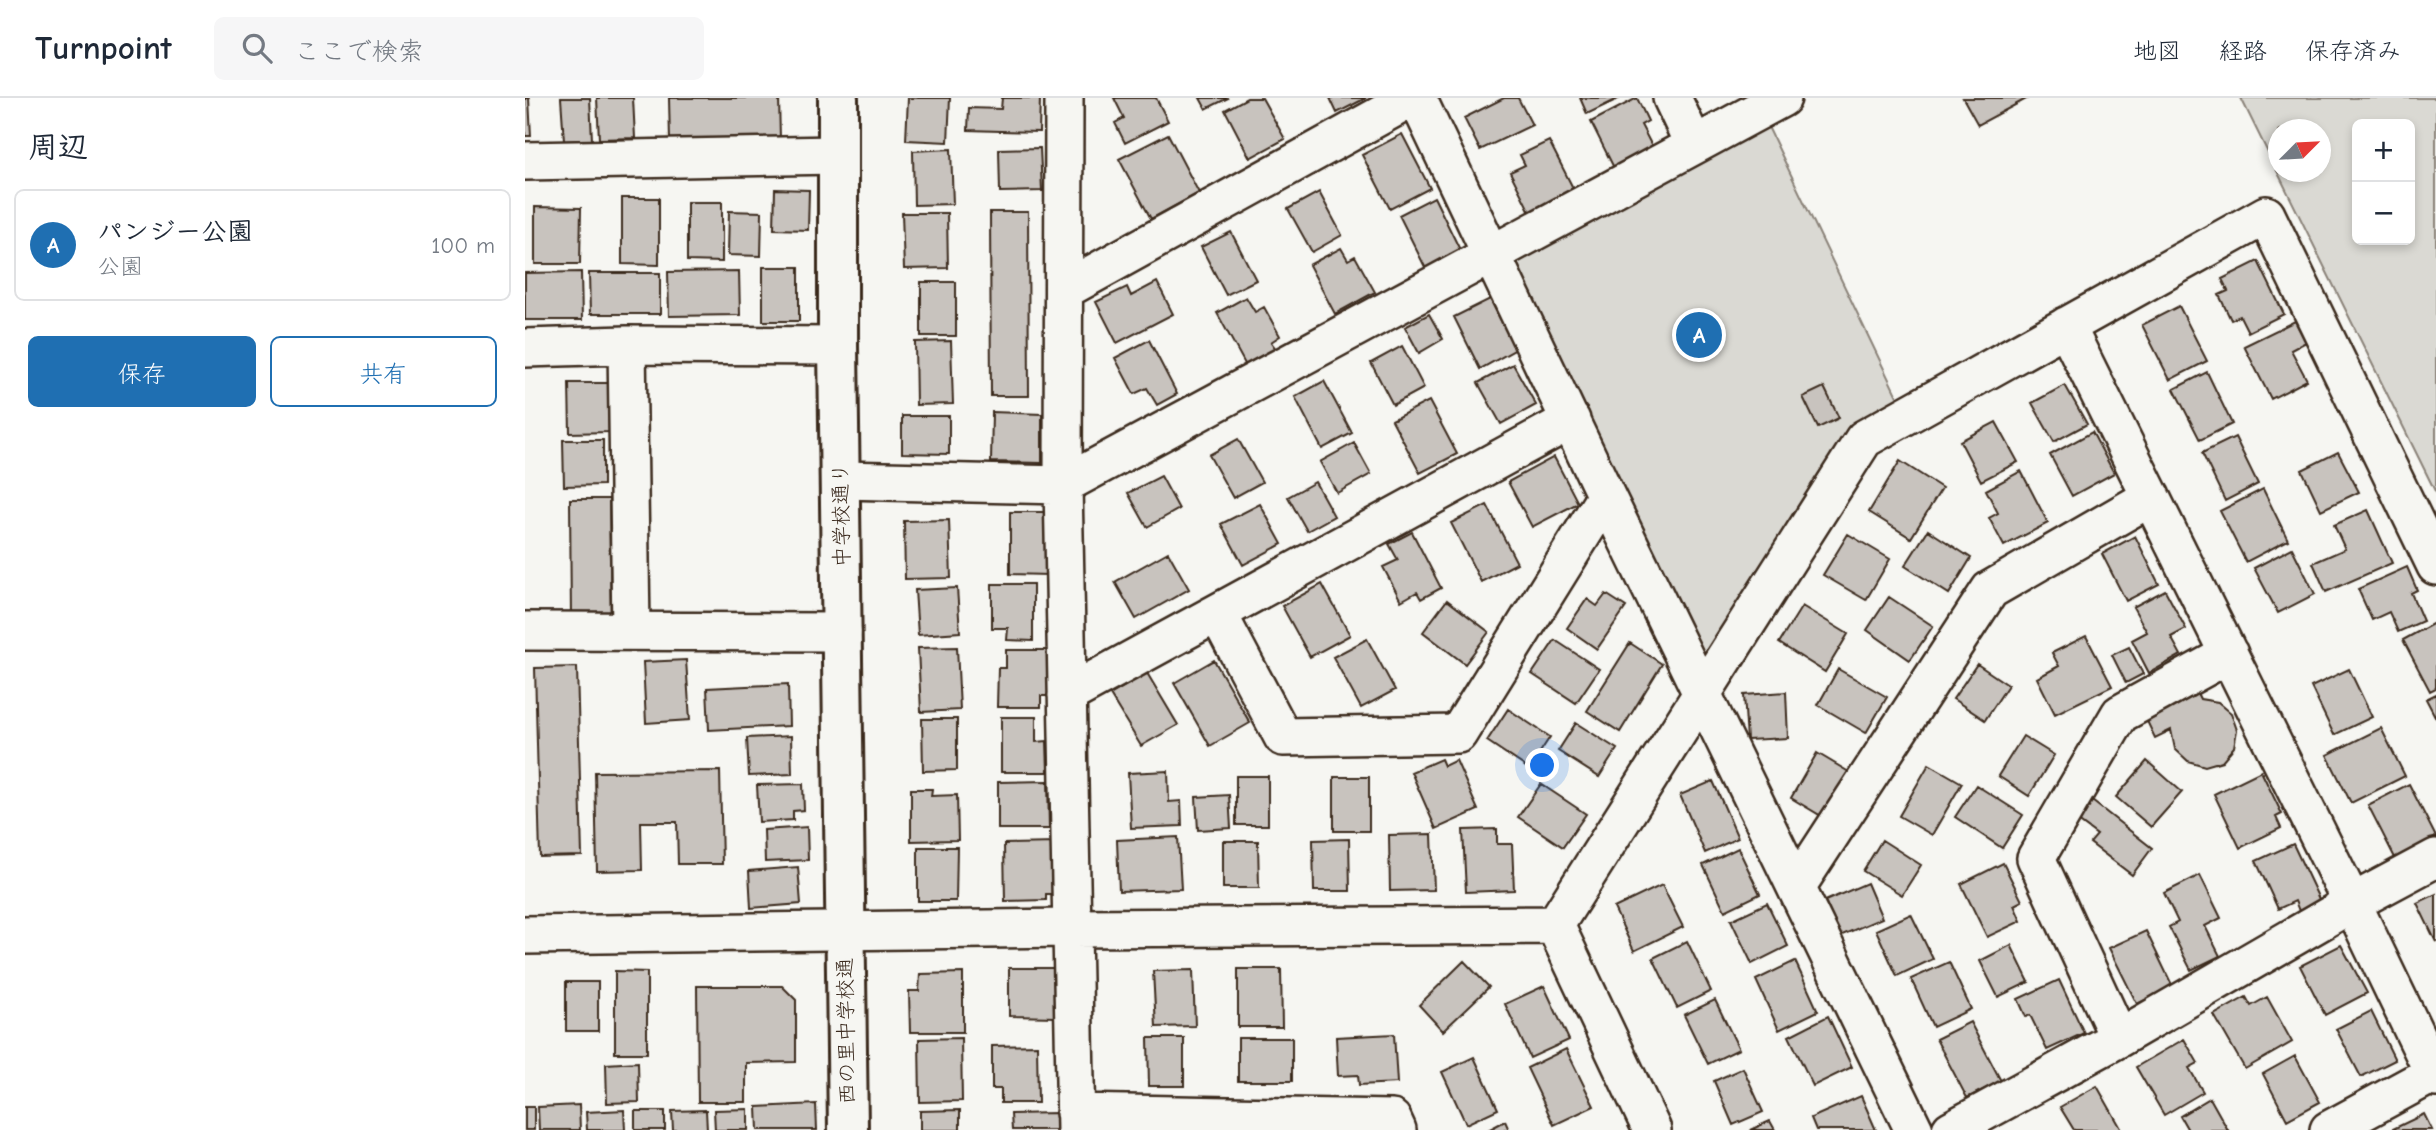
<!DOCTYPE html>
<html lang="ja">
<head>
<meta charset="utf-8">
<style>
	body { margin:0; font-family:"Comic Neue","Klee One",sans-serif; background:#f6f6f7; color:#1f2937 }
	.controls { position:absolute; right:21px; top:21px; display:grid; overflow:hidden; border-radius:10px; box-shadow:0 4px 10px #0003 }
	.controls button { width:63px; height:63px; display:grid; place-items:center; padding:0; border:0; border-bottom:2px solid #e0e1e3; background:#fff; color:#1f2937; font:35px sans-serif }
	.compass { position:absolute; left:1743px; top:21px; width:63px; height:63px; border-radius:50%; background:#fff; box-shadow:0 4px 10px #0003; rotate:66deg }
	.you { position:absolute; left:1018px; top:668px; width:24px; height:24px; margin:-18px; border:5px solid #fff; border-radius:50%; background:#1a73e8; box-shadow:0 0 0 10px #1a73e833 }
	.badge { display:grid; place-items:center; width:46px; height:46px; border-radius:50%; background:#1f6fb2; color:#fff; font-size:23px; font-weight:700 }
	.pin { position:absolute; translate:-50% -50%; border:4px solid #fff; box-shadow:0 2px 7px #0006 }
	.list { margin:0; padding:0; list-style:none }
	h2 { display:flex; justify-content:space-between; align-items:center; height:91px; margin:0; padding:0 28px; font-size:30px }
	h2 small { font-size:23px; font-weight:400; color:#747a83 }
	.list li { display:grid; grid-template-columns:46px 1fr auto; gap:21px; align-items:center; box-sizing:border-box; height:112px; margin:0 14px 14px; padding:0 14px; border:2px solid #e0e1e3; border-radius:10px }
	.list b { display:block; font-size:26px; white-space:nowrap }
	.list p { margin:0; font-size:23px; white-space:nowrap; color:#747a83 }
	.list em { font-size:23px; font-style:normal; color:#747a83 }
	.actions { display:flex; gap:14px; padding:21px 28px }
	.actions a { flex:1; padding:16px 0; border:2px solid #1f6fb2; border-radius:10px; text-align:center; font-size:24px; color:#1f6fb2 }
	.actions .main { background:#1f6fb2; color:#fff }
	.icon { flex:none; width:38px; height:38px; fill:none; stroke:currentColor; stroke-width:2; stroke-linecap:round; stroke-linejoin:round }
	.map { position:relative; flex:none; width:1911px; height:1032px; overflow:hidden }
	header { display:flex; align-items:center; gap:42px; box-sizing:border-box; height:98px; padding:0 35px; background:#fff; border-bottom:2px solid #e0e1e3 }
	header strong { font-size:33px }
	nav { display:flex; gap:38px; margin-inline-start:auto; font-size:24px }
	.search { width:490px; height:63px; background:#f6f6f7; display:flex; align-items:center; gap:18px; box-sizing:border-box; padding:0 24px; border-radius:10px; color:#747a83; font-size:26px }
	main { display:flex }
	aside { flex:1; background:#fff }
	.map>svg:first-child { display:block }
	.green { fill:#dad9d3; stroke:#8a8278; stroke-width:2; fill-rule:evenodd }
	.building { fill:#c8c3be; stroke:#3b2a1e; stroke-width:2 }
	.lines { fill:none; stroke-linecap:round; stroke-linejoin:round }
	.street-casing { stroke:#3b2a1e; stroke-width:42 }
	.secondary-casing { stroke:#3b2a1e; stroke-width:44 }
	.street { stroke:#f6f6f2; stroke-width:37 }
	.secondary { stroke:#f6f6f2; stroke-width:38 }
	.labels { text-anchor:middle; dominant-baseline:central; stroke-width:5; stroke-linejoin:round; paint-order:stroke }
	.street-label { font-size:21px; fill:#3b2a1e; stroke:#f6f6f2 }
</style>
</head>
<body>
<header>
<strong>Turnpoint</strong>
<div class="search"><svg class="icon" aria-label="search" viewBox="0 0 24 24"><circle cx="10" cy="10" r="6"/><path d="M15 15l6 6"/></svg>ここで検索</div>
<nav><a>地図</a><a>経路</a><a>保存済み</a></nav>
</header>
<main>
<aside>
<h2>周辺<small></small></h2>
<ul class="list">
<li><span class="badge">A</span><div><b>パンジー公園</b><p>公園</p></div><em>100 m</em></li>
</ul>
<div class="actions"><a class="main">保存</a><a>共有</a></div>
</aside>
<div class="map">
<svg width="1911" height="1032" viewBox="0 0 1911 1032">
	<rect width="100%" height="100%" fill="#f6f6f2"/>
	<filter id="ink" filterUnits="userSpaceOnUse"><feTurbulence type="fractalNoise" baseFrequency=".0143" numOctaves="2"/><feDisplacementMap in="SourceGraphic" scale="14" xChannelSelector="R" yChannelSelector="G"/><feConvolveMatrix kernelMatrix="1 2 1 2 8 2 1 2 1" color-interpolation-filters="sRGB"/></filter>
	<g filter="url(#ink)">
		<!-- green -->
		<path class="green" d="M1716,0H1911V395ZM1832,26H1885V142H1832ZM1754,32H1796V74H1754Z
			M1235,12L1381,317L1339,341L1176,595L966,157Z"/>
		<!-- building -->
		<path class="building" d="M0,0H4L6,38H0Z
			M36,0H65L67,42L39,43Z
			M72,0H108L110,40L74,41Z
			M144,0H254L255,41L145,43Z
			M383,0H425L423,44L381,42Z
			M477,0H515L514,34L443,32L444,10L476,11Z
			M589,0H631L643,23L600,45L590,25L599,20Z
			M675,0H703L681,11Z
			M722,0H737L760,41L725,60L700,12Z
			M805,0H841L812,15Z
			M979,0H993L1007,27L955,52L939,20Z
			M1055,0H1095L1062,16Z
			M1112,0L1123,23L1116,27L1128,50L1089,70L1066,24Z
			M1438,0H1503L1453,27Z
			M643,36L674,95L626,121L594,61Z
			M877,36L905,90L865,111L837,57Z
			M1024,43L1049,92L1005,114L985,74L1000,67L995,57Z
			M515,50L517,93L475,94L474,51Z
			M426,51L428,106L389,107L388,53Z
			M250,91L284,92L283,132L249,131Z
			M794,94L817,137L787,154L763,111Z
			M909,99L938,158L903,175L874,117Z
			M97,100H134V167L97,166Z
			M162,104H197V164L162,163Z
			M10,109L56,110L55,166H10Z
			M204,113L237,114L236,158L203,157Z
			M465,114H503L504,298H466Z
			M377,115H422L423,170L379,171Z
			M706,134L731,182L701,197L676,149Z
			M816,150L823,162L830,158L850,194L810,216L784,167Z
			M1733,163L1759,216L1723,234L1715,218L1706,222L1694,197L1703,193L1697,181Z
			M238,169H274V223H238Z
			M214,173L215,217L144,218L143,174Z
			M56,174L57,222H0V175Z
			M64,175H135V216H65Z
			M396,184H431V238H396Z
			M632,184L648,216L592,245L571,204L602,189L606,198Z
			M721,199L730,214L739,209L755,238L746,244L751,251L721,268L692,215Z
			M965,201L991,251L955,271L929,219Z
			M1654,208L1682,263L1645,282L1617,227Z
			M904,216L918,241L894,255L880,229Z
			M1770,223L1781,244L1766,252L1782,282L1746,301L1719,248Z
			M624,242L652,296L632,307L622,290L609,296L590,260Z
			M426,243L428,306L391,307L390,244Z
			M877,248L899,290L868,307L846,265Z
			M988,266L1011,307L976,326L953,285Z
			M1682,274L1707,326L1675,342L1649,291Z
			M799,283L827,335L797,351L770,299Z
			M44,285H83L84,334L45,335Z
			M1540,287L1562,326L1529,344L1507,305Z
			M1299,289L1314,320L1293,330L1278,299Z
			M904,303L932,356L895,375L867,322Z
			M467,314L517,316V365L466,364Z
			M377,318H424V356L377,355Z
			M1471,324L1493,364L1456,383L1435,343Z
			M1567,334L1589,375L1547,398L1525,357Z
			M1710,339L1733,386L1700,403L1677,355Z
			M713,341L737,384L708,400L684,357Z
			M38,342H78V387L39,388Z
			M829,345L846,376L812,395L795,364Z
			M1813,354L1834,394L1796,412L1777,372Z
			M1029,359L1053,405L1007,429L983,384Z
			M1375,363L1417,390L1386,440L1344,414Z
			M1496,373L1523,425L1479,448L1464,420L1473,415L1461,392Z
			M636,378L654,411L622,429L603,395Z
			M790,384L809,418L782,433L763,399Z
			M1738,391L1763,442L1721,464L1695,413Z
			M45,401H84L86,522L46,523Z
			M735,406L757,446L718,467L696,426Z
			M962,407L992,465L956,484L926,425Z
			M1843,412L1867,465L1801,494L1788,465L1820,451L1809,427Z
			M485,414H523V477L485,476Z
			M424,422L426,480L380,481L379,423Z
			M1403,432L1446,460L1424,496L1380,468Z
			M887,434L916,490L896,501L892,494L876,503L858,469L873,462L864,446Z
			M1323,436L1365,461L1341,502L1298,477Z
			M1610,438L1634,486L1601,503L1577,456Z
			M1767,450L1790,496L1753,515L1729,470Z
			M643,454L664,491L611,521L590,484Z
			M1882,469L1892,492L1886,495L1898,523L1873,534L1864,514L1847,522L1833,491Z
			M467,486H508V543L482,542L483,530H467Z
			M797,486L825,537L785,559L757,508Z
			M432,490L435,534L393,537L390,492Z
			M1640,492L1661,531L1646,539L1656,557L1624,575L1607,542L1622,534L1608,509Z
			M1081,496L1101,509L1072,551L1042,530L1062,501L1072,508Z
			M1364,499L1408,528L1385,562L1342,532Z
			M922,502L964,534L940,566L898,534Z
			M1277,508L1323,536L1300,574L1254,545Z
			M1911,524V590L1905,593L1878,542Z
			M1561,538L1587,588L1530,616L1512,580L1534,568L1527,555Z
			M842,541L870,592L836,610L808,559Z
			M1030,542L1074,571L1051,605L1007,576Z
			M1105,545L1137,566L1095,634L1062,613Z
			M432,549L435,612L396,614L393,550Z
			M1604,549L1618,576L1601,585L1587,557Z
			M481,552H526V598H516V609H472L473,570H481Z
			M161,562L165,622L121,625L118,564Z
			M689,562L725,625L685,648L649,585Z
			M1452,566L1483,587L1460,622L1428,601Z
			M52,569L57,758L15,759L10,570Z
			M1313,571L1362,599L1341,635L1293,607Z
			M1824,571L1847,619L1809,637L1786,589Z
			M622,575L653,627L616,648L585,597Z
			M263,586L264,628L184,632L182,590Z
			M1671,593L1675,601L1693,604L1706,615L1712,632L1709,649L1697,663L1680,668L1663,663L1650,651L1646,632L1630,640L1620,619Z
			M1261,594L1263,640L1222,642L1219,597Z
			M1911,596V620L1901,601Z
			M983,611L1025,639L1004,671L962,643Z
			M476,619H511V644L522,643L523,674H476Z
			M397,621H432V672L398,673Z
			M1051,625L1092,651L1074,679L1033,653Z
			M1856,630L1880,678L1826,705L1802,657Z
			M266,638L267,676L224,678L222,640Z
			M1498,638L1529,657L1504,698L1473,678Z
			M1292,655L1324,674L1298,719L1266,700Z
			M916,661L919,668L931,662L953,712L911,731L886,674Z
			M1622,663L1657,694L1626,729L1591,699Z
			M1404,666L1437,685L1407,737L1374,718Z
			M195,673L197,766H153L152,724H116L117,772L72,773L70,674Z
			M643,673L644,704L656,703L657,728L606,730L603,675Z
			M1736,673L1757,716L1751,719L1756,730L1715,750L1689,696Z
			M711,678H743V727H711Z
			M809,679H844V733H809Z
			M523,683L524,731H473V684Z
			M1188,683L1213,740L1180,755L1155,697Z
			M278,686L279,712L268,713V722L234,724L232,687Z
			M1016,686L1061,716L1038,749L993,719Z
			M1884,686L1911,739L1870,760L1843,707Z
			M1451,687L1498,717L1477,750L1430,719Z
			M386,691H407L406,698L432,697L433,742L386,743Z
			M704,697L706,730L673,732L671,699Z
			M1567,703L1627,750L1607,777L1565,745L1572,737L1552,722Z
			M282,729L283,762L240,764L239,732Z
			M972,731V746H987L989,792L941,794L938,732Z
			M907,736L909,792L865,793L864,737Z
			M653,739L656,791L594,793L592,742Z
			M824,741L825,793H789L788,742Z
			M1357,742L1396,767L1377,797L1338,773Z
			M698,743H733L734,790H698Z
			M531,745L533,796H521V802L480,803L479,746Z
			M1768,746L1795,803L1774,813L1770,803L1753,811L1731,763Z
			M393,749H432L431,803H393Z
			M1213,750L1235,796L1200,813L1178,767Z
			M1478,765L1497,803L1489,807L1496,823L1462,839L1436,786Z
			M273,769L276,806L226,810L224,773Z
			M1675,777L1696,820L1680,828L1695,858L1666,872L1644,829L1653,824L1639,795Z
			M1342,785L1357,820L1315,838L1300,803Z
			M1137,787L1158,829L1109,853L1089,810Z
			M1911,796V844L1892,805Z
			M1242,805L1263,848L1227,866L1206,822Z
			M1386,816L1408,861L1372,878L1351,832Z
			M1621,833L1648,889L1612,906L1584,850Z
			M1162,843L1186,893L1152,910L1128,860Z
			M1486,847L1504,884L1473,899L1455,863Z
			M1816,847L1842,895L1800,917L1775,868Z
			M939,863L964,889L918,933L894,907Z
			M1270,863L1293,913L1254,932L1231,882Z
			M1424,864L1446,911L1408,929L1386,881Z
			M484,870H532V919L484,918Z
			M713,871H756L757,929H713Z
			M668,872L670,928L631,929L628,873Z
			M90,873L122,874V955H90Z
			M438,875V934H385L384,893H394L395,876Z
			M1534,882L1559,935L1522,952L1505,917L1501,919L1493,901Z
			M41,884H73V933H41Z
			M172,888H257L271,902V964L221,965V1004H173Z
			M1019,888L1044,942L1005,960L980,906Z
			M1721,899L1726,908L1742,899L1767,944L1720,971L1689,917Z
			M1190,902L1214,951L1183,966L1159,917Z
			M1846,913L1870,962L1836,979L1811,931Z
			M1303,918L1327,969L1288,988L1264,938Z
			M1445,924L1476,983L1442,1000L1411,941Z
			M869,936L872,985L834,987L833,977L813,978L811,939Z
			M436,940L437,1003L395,1004L394,941Z
			M623,940H659V988H624Z
			M713,940H767V983H713Z
			M1659,941L1673,965L1664,970L1678,994L1639,1017L1611,969Z
			M512,947L513,1005H476V991H467V948Z
			M1041,951L1069,1008L1029,1027L1002,970Z
			M1770,958L1795,1004L1762,1022L1738,976Z
			M949,959L973,1011L941,1026L917,974Z
			M113,964L114,1004L82,1005L81,966Z
			M1218,970L1238,1014L1208,1027L1189,983Z
			M1572,988L1597,1032H1549L1535,1009Z
			M1336,998L1351,1032H1291L1286,1020Z
			M1685,1000L1703,1032H1663L1655,1018Z
			M291,1006L292,1032H233L232,1009Z
			M54,1007L55,1032H14L13,1009Z
			M0,1009H9V1032H0Z
			M223,1011V1032H190L189,1012Z
			M99,1012L100,1032H62L61,1014Z
			M181,1012L182,1032H148L147,1013Z
			M435,1012V1032H395V1013Z
			M110,1013H140V1032H110Z
			M532,1015L533,1032H487L486,1016Z
			M1899,1016L1907,1032H1866Z
			M980,1023L984,1032H963Z
			M1245,1023L1250,1032H1225Z"/>
		<g class="lines">
			<defs>
				<path id="street" d="M539,0L538,387L551,1032
					M892,0L1081,398L1389,1032
					M1147,0L1169,47
					M0,63L313,57
					M539,192L887,0
					M1541,228L1827,805L1911,980
					M102,247L106,532
					M0,250L102,247L313,248
					M316,382L538,387L1257,0
					M693,516L758,639L933,636L1081,398
					M0,533L317,534
					M542,597L1046,322
					M1272,788L1465,492L1626,399
					M1030,827L1339,341L1741,117L1911,468
					M1030,827L1127,1032
					M0,837L547,830L1030,827
					M1594,940L1511,760L1595,616L1704,556
					M550,1015L867,1021L872,1032
					M1426,1032L1594,940L1827,805L1911,760
					M1804,1032L1909,975"/>
				<path id="secondary" d="M313,0V248L323,1032"/>
			</defs>
			<!-- street casing -->
			<use href="#street" class="street-casing"/>
			<!-- secondary casing -->
			<use href="#secondary" class="secondary-casing"/>
			<!-- street -->
			<use href="#street" class="street"/>
			<!-- secondary -->
			<use href="#secondary" class="secondary"/>
		</g>
	</g>
	<g class="labels">
		<!-- street labels -->
		<g class="street-label">
			<text transform="translate(316 417) rotate(-91)">中学校通り</text>
			<text transform="translate(321 933) rotate(-91)">西の里中学校通</text>
		</g>
	</g>
</svg>
<div class="controls">
<button>+</button>
<button>−</button>
</div>
<svg class="compass" viewBox="-18 -18 36 36"><path d="M0-13l5 13h-10z" fill="#e53935"/><path d="M0 13l5-13h-10z" fill="#747a83"/></svg>
<div class="you"></div>
<div class="pin badge" style="left:1174px;top:237px">A</div>
</div>
</main>
</body>
</html>
